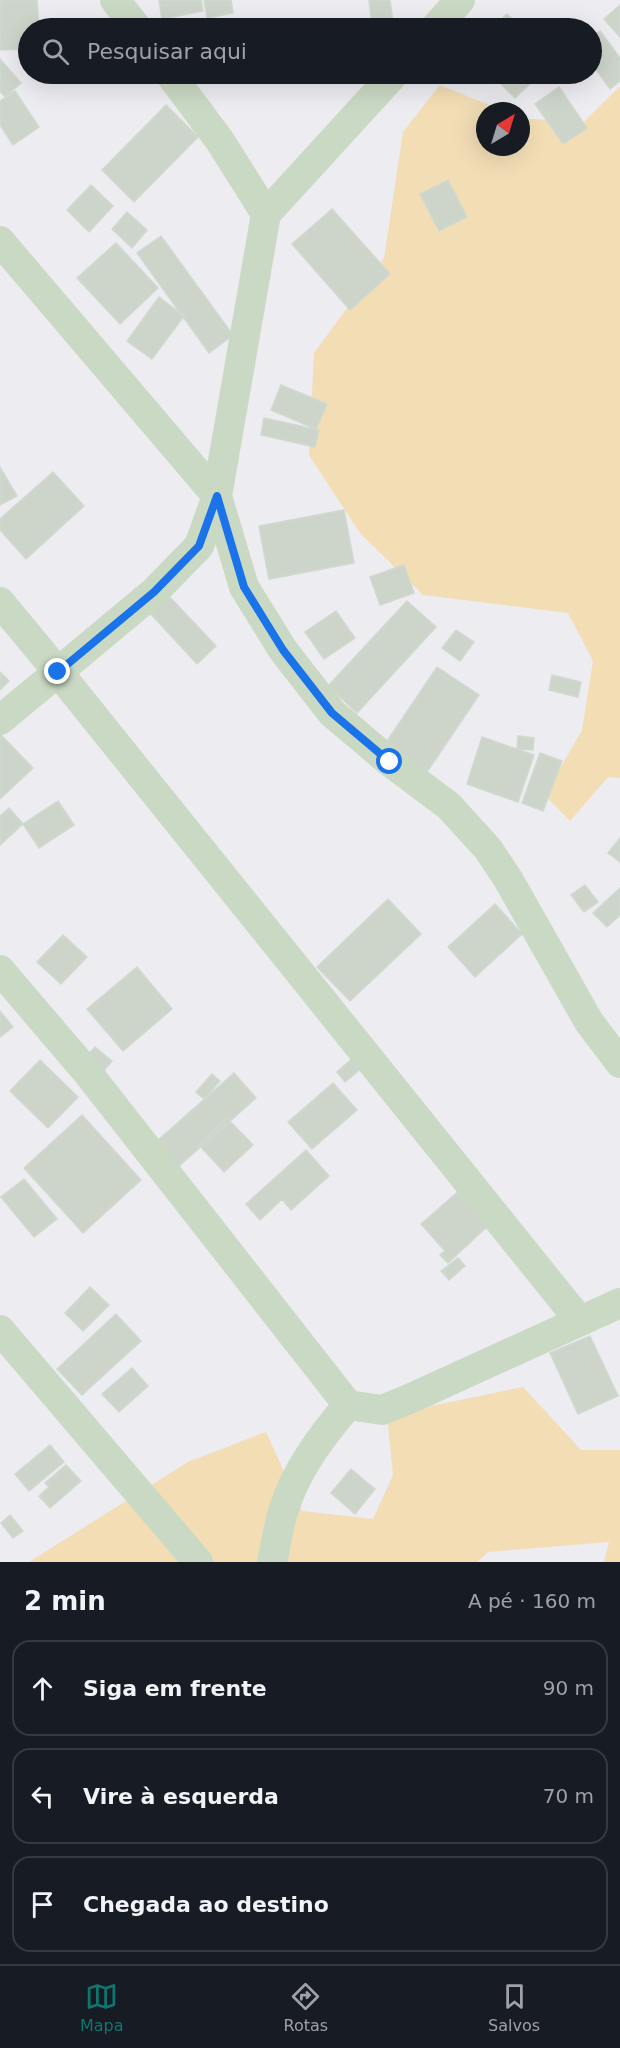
<!DOCTYPE html>
<html lang="pt">
<head>
<meta charset="utf-8">
<style>
	body { margin:0; font-family:"DejaVu Sans",sans-serif; background:#242831; color:#f1f3f6 }
	.compass { position:absolute; left:476px; top:102px; width:54px; height:54px; border-radius:50%; background:#171b24; box-shadow:0 6px 24px #0002; rotate:38deg }
	.stop { position:absolute; width:18px; height:18px; margin:-14px; border:4px solid #1a73e8; border-radius:50%; background:#fff }
	.stop.end { background:#1a73e8; border-color:#fff; box-shadow:0 2px 6px #0008 }
	.list { margin:0; padding:0; list-style:none }
	h2 { display:flex; justify-content:space-between; align-items:center; height:78px; margin:0; padding:0 24px; font-size:26px }
	h2 small { font-size:20px; font-weight:400; color:#9ea1a6 }
	.list li { display:grid; grid-template-columns:39px 1fr auto; gap:18px; align-items:center; box-sizing:border-box; height:96px; margin:0 12px 12px; padding:0 12px; border:2px solid #363941; border-radius:18px }
	.list b { display:block; font-size:22px; white-space:nowrap }
	.list em { font-size:20px; font-style:normal; color:#9ea1a6 }
	.icon { flex:none; width:33px; height:33px; fill:none; stroke:currentColor; stroke-width:2; stroke-linecap:round; stroke-linejoin:round }
	.map { position:relative; flex:none; width:620px; height:1562px; overflow:hidden }
	.search { position:absolute; background:#171b24; box-shadow:0 6px 24px #0002; left:18px; right:18px; top:18px; height:66px; display:flex; align-items:center; gap:15px; box-sizing:border-box; padding:0 21px; border-radius:33px; color:#9ea1a6; font-size:22px }
	.sheet { height:402px; background:#171b24 }
	nav { display:flex; justify-content:space-around; align-items:center; box-sizing:border-box; height:84px; border-top:2px solid #363941; background:#171b24; font-size:16px; color:#9ea1a6 }
	nav a { display:grid; justify-items:center; gap:3px }
	nav .on { color:#0f766e }
	.map>svg:first-child { display:block }
	.green { fill:#f2ddb5 }
	.building { fill:#cdd5cb; stroke:#d0d9d0; stroke-width:1.5 }
	.lines { fill:none; stroke-linecap:round; stroke-linejoin:round }
	.minor { stroke:#cad9c4; stroke-width:30 }
	.route { stroke:#1a73e8; stroke-width:8 }
</style>
</head>
<body>
<div class="map">
<svg width="620" height="1562" viewBox="0 0 620 1562">
	<rect width="100%" height="100%" fill="#edecf0"/>
	<!-- green -->
	<path class="green" d="M440,85L504,111H485V147H521V118L583,123L620,86V778L608,777L570,821L545,795L582,730L593,661L568,613L423,595L360,533L309,455L314,353L384,258L403,132Z
		M523,1387L581,1450H620V1562H604L609,1542L488,1552L477,1562H29L188,1462L266,1432L302,1511L373,1519L393,1475L387,1415Z"/>
	<!-- building -->
	<path class="building" d="M0,0H37L39,28H28V49L0,50Z
		M159,0H201L203,11L162,19Z
		M204,0H231L233,13L207,18Z
		M369,0H390L393,23L372,26Z
		M620,5V37L604,19Z
		M507,14L521,28H492Z
		M600,31L620,58V81L610,89L592,64V37Z
		M0,59L21,83L5,97L0,91Z
		M491,74H540L515,98Z
		M559,87L587,128L563,144L535,104Z
		M15,91L39,127L13,145L0,125V101Z
		M166,105L198,137L134,202L102,170Z
		M448,180L467,217L439,231L420,194Z
		M91,185L113,206L89,232L67,210Z
		M332,209L390,274L350,310L292,244Z
		M127,212L147,230L132,248L112,229Z
		M161,236L233,335L209,353L137,253Z
		M116,243L158,288L120,324L77,278Z
		M159,297L184,316L152,359L127,341Z
		M281,385L327,404L316,429L271,410Z
		M264,418L319,430L315,447L261,435Z
		M0,467L17,496L0,505Z
		M53,472L84,506L26,559L0,530V519Z
		M344,510L354,563L269,579L259,526Z
		M404,565L414,593L380,605L370,577Z
		M168,595L216,646L197,664L149,612Z
		M407,601L436,627L357,713L328,686Z
		M336,611L355,638L324,659L305,632Z
		M456,630L474,642L460,661L442,648Z
		M437,667L479,695L423,778L381,750Z
		M0,672L9,681L0,690Z
		M552,675L581,682L578,697L549,690Z
		M1,735L33,768L0,799V736Z
		M518,736L534,738L533,750L517,749Z
		M482,737L534,755L518,802L467,784Z
		M540,753L562,761L543,811L522,803Z
		M58,801L74,825L39,848L23,824Z
		M9,808L23,824L0,845V816Z
		M620,838V862L608,853Z
		M585,885L598,902L584,912L571,895Z
		M620,888V915L607,927L593,913Z
		M388,899L421,934L350,1001L317,967Z
		M495,904L522,934L475,977L448,947Z
		M63,935L87,957L61,984L37,962Z
		M137,967L172,1009L123,1051L87,1009Z
		M0,1011L13,1027L0,1037Z
		M95,1047L112,1061L101,1074L84,1059Z
		M354,1057L363,1067L345,1082L337,1072Z
		M40,1060L78,1097L48,1128L10,1091Z
		M234,1073L256,1098L179,1166L157,1141Z
		M212,1074L220,1081L204,1099L196,1092Z
		M333,1083L357,1110L312,1149L288,1122Z
		M82,1115L141,1180L83,1233L24,1168Z
		M227,1118L253,1145L224,1172L199,1145Z
		M306,1150L329,1176L291,1210L282,1199L260,1220L246,1204Z
		M24,1179L57,1219L34,1237L1,1197Z
		M460,1190L490,1224L448,1263L440,1255L445,1251L421,1224Z
		M458,1258L465,1266L449,1280L441,1271Z
		M90,1287L109,1305L83,1331L65,1313Z
		M116,1314L141,1341L82,1395L57,1369Z
		M590,1336L618,1396L578,1414L550,1353Z
		M132,1368L148,1386L119,1412L102,1394Z
		M50,1445L64,1462L29,1491L15,1474Z
		M66,1465L81,1481L50,1508L39,1496L49,1487L45,1483Z
		M351,1469L375,1489L355,1514L331,1493Z
		M10,1515L23,1531L13,1538L1,1523Z"/>
	<g class="lines">
		<!-- minor -->
		<path class="minor" d="M115,0L137,28
			M435,28L460,0
			M170,74L220,141L266,214L394,74
			M266,214L217,496L244,587L283,650L332,713L390,762L449,806L488,849L508,879L589,1022L620,1063
			M0,241L217,496L199,546L154,592L58,672L0,602
			M0,720L58,672L580,1321
			M0,970L87,1072L348,1405L382,1410L407,1400L620,1303
			M0,1330L198,1562
			M272,1562C276,1545 278,1528 283,1512C295,1471 321,1437 348,1405"/>
	</g>
	<g class="lines">
		<!-- route -->
		<path class="route" d="M58,672L154,592L199,546L217,496L244,587L283,650L332,713L390,762"/>
	</g>
</svg>
<svg class="compass" viewBox="-18 -18 36 36"><path d="M0-13l5 13h-10z" fill="#e53935"/><path d="M0 13l5-13h-10z" fill="#9ea1a6"/></svg>
<div class="stop" style="left:390px;top:762px"></div>
<div class="stop end" style="left:58px;top:672px"></div>
<div class="search"><svg class="icon" aria-label="search" viewBox="0 0 24 24"><circle cx="10" cy="10" r="6"/><path d="M15 15l6 6"/></svg>Pesquisar aqui</div>
</div>
<section class="sheet">
<h2>2 min<small>A pé · 160 m</small></h2>
<ul class="list">
<li><svg class="icon" aria-label="ahead" viewBox="0 0 24 24"><path d="M12 20V5M6 11l6-6 6 6"/></svg><div><b>Siga em frente</b></div><em>90 m</em></li>
<li><svg class="icon" aria-label="left" viewBox="0 0 24 24"><path d="M17 20v-9H6M10 6l-5 5 5 5"/></svg><div><b>Vire à esquerda</b></div><em>70 m</em></li>
<li><svg class="icon" aria-label="arrive" viewBox="0 0 24 24"><path d="M6 21V4h12l-3 4 3 4H6"/></svg><div><b>Chegada ao destino</b></div></li>
</ul>
</section>
<nav>
<a class="on"><svg class="icon" aria-label="map" viewBox="0 0 24 24"><path d="M3 6l6-2 6 2 6-2v14l-6 2-6-2-6 2zM9 4v14M15 6v14"/></svg>Mapa</a>
<a><svg class="icon" aria-label="directions" viewBox="0 0 24 24"><path d="M12 3l9 9-9 9-9-9zM9 14v-3h6M13 9l2 2-2 2"/></svg>Rotas</a>
<a><svg class="icon" aria-label="saved" viewBox="0 0 24 24"><path d="M7 4h10v16l-5-4-5 4z"/></svg>Salvos</a>
</nav>
</body>
</html>
